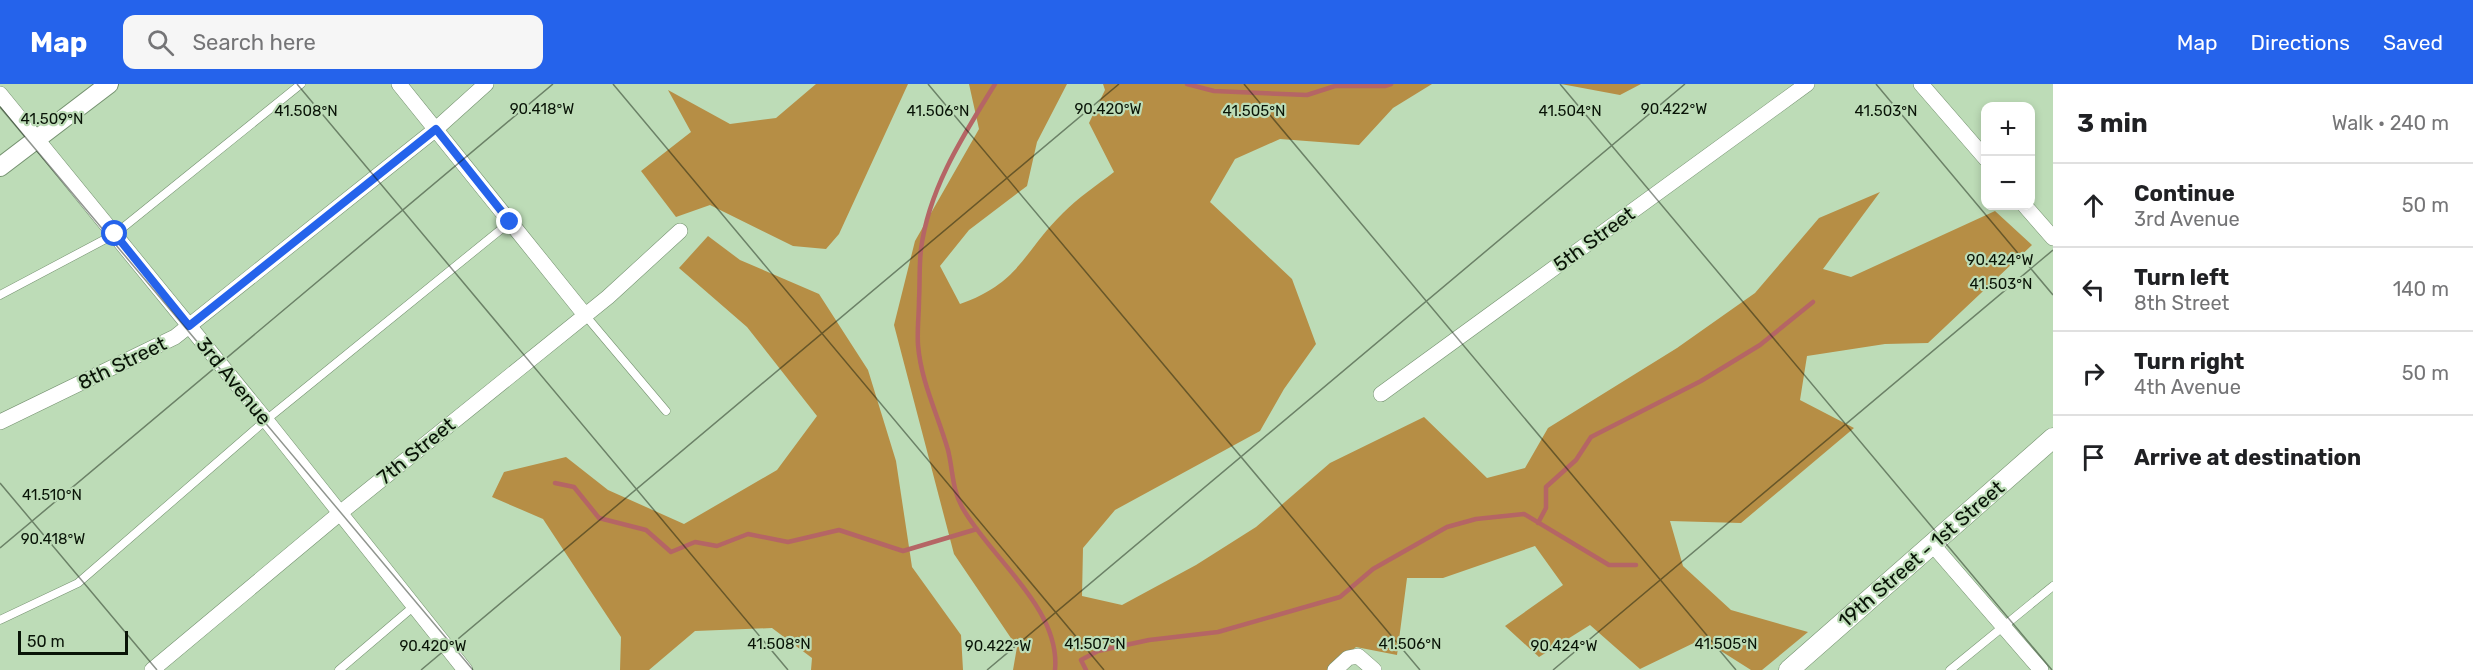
<!DOCTYPE html>
<html lang="en">
<head>
<meta charset="utf-8">
<style>
	body { margin:0; font-family:Rubik,sans-serif; background:#f6f6f6; color:#202124 }
	.controls { position:absolute; right:18px; top:18px; display:grid; overflow:hidden; border-radius:12px; box-shadow:0 3px 9px #0003 }
	.controls button { width:54px; height:54px; display:grid; place-items:center; padding:0; border:0; border-bottom:2px solid #e0e0e0; background:#fff; color:#202124; font:30px sans-serif }
	.scale { position:absolute; left:18px; bottom:15px; width:110px; box-sizing:border-box; padding-left:6px; border:3px solid #091407; border-top:0; font-size:16px; line-height:21px; white-space:nowrap; color:#091407; -webkit-text-stroke:4px #bddcb7; paint-order:stroke }
	.stop { position:absolute; width:18px; height:18px; margin:-14px; border:4px solid #2563eb; border-radius:50%; background:#fff }
	.stop.end { background:#2563eb; border-color:#fff; box-shadow:0 2px 6px #0008 }
	.list { margin:0; padding:0; list-style:none }
	h2 { display:flex; justify-content:space-between; align-items:center; height:78px; margin:0; padding:0 24px; font-size:26px }
	h2 small { font-size:20px; font-weight:400; color:#757577 }
	.list li { display:grid; grid-template-columns:39px 1fr auto; gap:18px; align-items:center; box-sizing:border-box; height:84px; padding:0 24px; border-top:2px solid #e0e0e0 }
	.list b { display:block; font-size:22px; white-space:nowrap }
	.list p { margin:0; font-size:20px; white-space:nowrap; color:#757577 }
	.list em { font-size:20px; font-style:normal; color:#757577 }
	.icon { flex:none; width:33px; height:33px; fill:none; stroke:currentColor; stroke-width:2; stroke-linecap:round; stroke-linejoin:round }
	.map { position:relative; flex:none; width:2053px; height:586px; overflow:hidden }
	header { display:flex; align-items:center; gap:36px; box-sizing:border-box; height:84px; padding:0 30px; background:#2563eb; color:#fff }
	header strong { font-size:28px }
	nav { display:flex; gap:33px; margin-inline-start:auto; font-size:21px }
	.search { width:420px; height:54px; background:#f6f6f6; display:flex; align-items:center; gap:15px; box-sizing:border-box; padding:0 21px; border-radius:12px; color:#757577; font-size:22px }
	main { display:flex }
	aside { flex:1; background:#fff }
	.map>svg:first-child { display:block }
	.forest { fill:#b68e45 }
	.lines { fill:none; stroke-linecap:round; stroke-linejoin:round }
	.stream { stroke:#b56565; stroke-width:4.5 }
	.service-casing { stroke:#74916f; stroke-width:9 }
	.minor-casing { stroke:#74916f; stroke-width:16 }
	.tertiary-casing { stroke:#74916f; stroke-width:20 }
	.secondary-casing { stroke:#74916f; stroke-width:21 }
	.service { stroke:#fff; stroke-width:8 }
	.minor { stroke:#fff; stroke-width:15 }
	.tertiary { stroke:#fff; stroke-width:18 }
	.secondary { stroke:#fff; stroke-width:20 }
	.route { stroke:#2563eb; stroke-width:8 }
	.ticks { fill:none; stroke:#091407; stroke-width:1.5; stroke-opacity:0.45 }
	.labels { text-anchor:middle; dominant-baseline:central; stroke-width:4.5; stroke-linejoin:round; paint-order:stroke }
	.street-label { font-size:20px; fill:#091407; stroke:#bddcb7 }
	.ticks-label { font-size:15px; text-anchor:middle; fill:#091407; stroke:#bddcb7; stroke-width:4.5; stroke-linejoin:round; paint-order:stroke }
</style>
</head>
<body>
<header>
<strong>Map</strong>
<div class="search"><svg class="icon" aria-label="search" viewBox="0 0 24 24"><circle cx="10" cy="10" r="6"/><path d="M15 15l6 6"/></svg>Search here</div>
<nav><a>Map</a><a>Directions</a><a>Saved</a></nav>
</header>
<main>
<div class="map">
<svg width="2053" height="586" viewBox="0 0 2053 586">
	<rect width="100%" height="100%" fill="#bddcb7"/>
	<!-- forest -->
	<path class="forest" d="M816,0H908L839,150L826,165L793,162L710,121L676,133L641,87L691,48L668,6L730,40L776,34Z
		M969,0H1067L1037,58L1027,102L969,146L940,182L960,220C1021,198 1022,169 1063,129C1078,114 1097,101 1114,88L1089,39L1105,6L1103,0H1432L1393,24L1359,61L1280,55L1235,75L1210,118L1292,195L1316,260L1284,305L1260,347L1115,426L1083,464L1082,512L1122,521L1196,481L1256,443L1330,379L1424,333L1487,394L1525,384L1548,344L1677,264L1755,209L1819,134L1880,108L1823,185L1851,193L1995,127L2032,161L1928,259L1885,260L1807,272L1800,316L1854,344L1741,439L1670,437L1683,482L1731,526L1808,548L1762,586H1751L1702,555L1640,585L1590,541L1539,573L1505,542L1563,501L1535,462L1443,494H1407L1397,571L1356,563L1330,586H1013L1017,563L954,470L894,241L915,157L979,45Z
		M1561,0H1641L1620,11Z
		M708,152L740,176L819,210L868,286L896,377L912,483L961,551L963,586H811L812,574L772,544L695,547L649,586H620L621,553L543,435L492,413L504,388L566,373L608,406L684,440L777,386L817,332L747,243L679,184Z"/>
	<g class="lines">
		<!-- stream -->
		<path class="stream" d="M995,0C963,52 929,104 921,165C919,182 920,199 919,216C919,230 917,246 918,261C921,298 938,331 948,366C953,386 952,405 962,423C990,474 1061,524 1055,586
			M1187,0L1214,7L1307,11L1335,2H1385L1391,0
			M555,399L574,403L599,434L646,446L671,468L695,458L717,462L748,450L788,458L839,446L903,467L977,445
			M1538,439L1546,424V403L1576,376L1591,353L1701,297L1760,261L1813,218
			M1086,586L1081,576L1098,567L1149,556L1218,548L1340,513L1373,485L1447,443L1476,435L1524,430L1609,481H1636"/>
		<defs>
			<path id="service" d="M0,211L115,150L301,0
				M585,231L666,327
				M0,536L78,499L266,336L510,138
				M339,586L413,523
				M1950,586L2053,502"/>
			<path id="minor" d="M399,0L585,231
				M1921,0L1986,75
				M0,10L266,336L465,586
				M2025,122L2053,154
				M1381,310L1807,0
				M0,338L175,253L436,45L486,0
				M1932,460L2041,586
				M152,586L340,429L608,213L680,147
				M1335,586L1348,574L1358,572L1374,586"/>
			<path id="tertiary" d="M0,83L109,0"/>
			<path id="secondary" d="M1789,586L2053,354"/>
		</defs>
		<!-- service casing -->
		<use href="#service" class="service-casing"/>
		<!-- minor casing -->
		<use href="#minor" class="minor-casing"/>
		<!-- tertiary casing -->
		<use href="#tertiary" class="tertiary-casing"/>
		<!-- secondary casing -->
		<use href="#secondary" class="secondary-casing"/>
		<!-- service -->
		<use href="#service" class="service"/>
		<!-- minor -->
		<use href="#minor" class="minor"/>
		<!-- tertiary -->
		<use href="#tertiary" class="tertiary"/>
		<!-- secondary -->
		<use href="#secondary" class="secondary"/>
	</g>
	<g class="lines">
		<!-- route -->
		<path class="route" d="M115,150L189,242L436,45L510,138"/>
	</g>
	<!-- ticks -->
	<path class="ticks" d="M297,0L788,586M613,0L1104,586M928,0L1420,586M1244,0L1736,586M1560,0L2052,586M1876,0L2053,211M0,23L473,586M0,399L157,586M0,464L553,0M421,586L1119,0M987,586L1685,0M1553,586L2053,166"/>
	<g class="labels">
		<!-- street labels -->
		<g class="street-label">
			<text transform="translate(1594 155) rotate(-36)">5th Street</text>
			<text transform="translate(122 279) rotate(-26)">8th Street</text>
			<text transform="translate(234 297) rotate(51)">3rd Avenue</text>
			<text transform="translate(416 367) rotate(-39)">7th Street</text>
			<text transform="translate(1921 470) rotate(-41)">19th Street - 1st Street</text>
		</g>
	</g>
	<g class="ticks-label">
		<text x="542" y="30">90.418°W</text>
		<text x="1108" y="30">90.420°W</text>
		<text x="1674" y="30">90.422°W</text>
		<text x="1254" y="32">41.505°N</text>
		<text x="306" y="32">41.508°N</text>
		<text x="938" y="32">41.506°N</text>
		<text x="1570" y="32">41.504°N</text>
		<text x="1886" y="32">41.503°N</text>
		<text x="52" y="40">41.509°N</text>
		<text x="2000" y="181">90.424°W</text>
		<text x="2001" y="205">41.503°N</text>
		<text x="52" y="416">41.510°N</text>
		<text x="53" y="460">90.418°W</text>
		<text x="779" y="565">41.508°N</text>
		<text x="1095" y="565">41.507°N</text>
		<text x="1410" y="565">41.506°N</text>
		<text x="1726" y="565">41.505°N</text>
		<text x="433" y="567">90.420°W</text>
		<text x="998" y="567">90.422°W</text>
		<text x="1564" y="567">90.424°W</text>
	</g>
</svg>
<div class="controls">
<button>+</button>
<button>−</button>
</div>
<div class="scale">50 m</div>
<div class="stop" style="left:115px;top:150px"></div>
<div class="stop end" style="left:510px;top:138px"></div>
</div>
<aside>
<h2>3 min<small>Walk · 240 m</small></h2>
<ul class="list">
<li><svg class="icon" aria-label="ahead" viewBox="0 0 24 24"><path d="M12 20V5M6 11l6-6 6 6"/></svg><div><b>Continue</b><p>3rd Avenue</p></div><em>50 m</em></li>
<li><svg class="icon" aria-label="left" viewBox="0 0 24 24"><path d="M17 20v-9H6M10 6l-5 5 5 5"/></svg><div><b>Turn left</b><p>8th Street</p></div><em>140 m</em></li>
<li><svg class="icon" aria-label="right" viewBox="0 0 24 24"><path d="M7 20v-9h11M14 6l5 5-5 5"/></svg><div><b>Turn right</b><p>4th Avenue</p></div><em>50 m</em></li>
<li><svg class="icon" aria-label="arrive" viewBox="0 0 24 24"><path d="M6 21V4h12l-3 4 3 4H6"/></svg><div><b>Arrive at destination</b></div></li>
</ul>
</aside>
</main>
</body>
</html>
